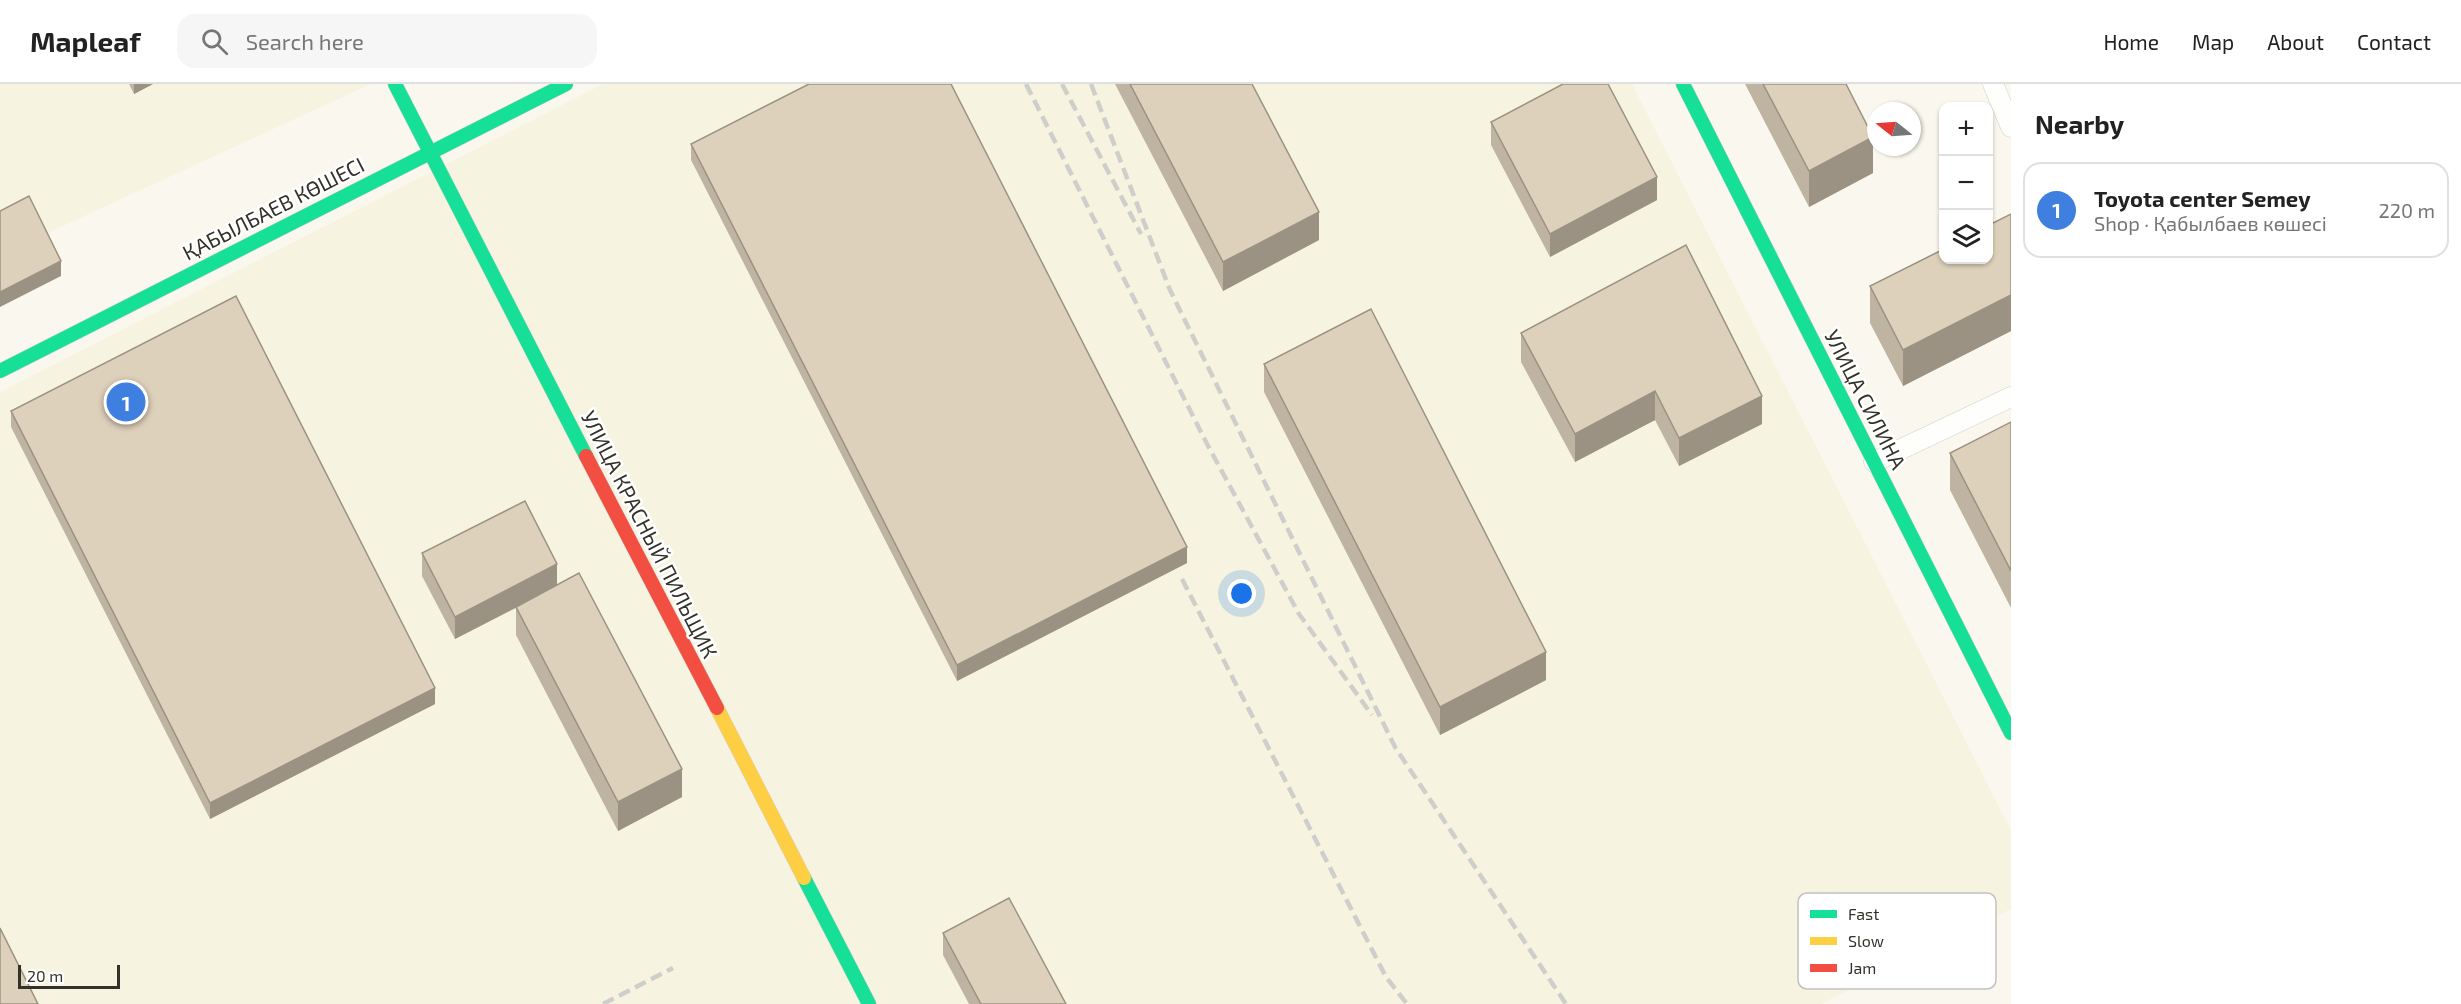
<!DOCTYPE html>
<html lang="en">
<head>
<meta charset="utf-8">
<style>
	body { margin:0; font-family:"Exo 2",sans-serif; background:#f6f6f6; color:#222 }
	.controls { position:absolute; right:18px; top:18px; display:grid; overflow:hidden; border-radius:12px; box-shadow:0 2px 4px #0004 }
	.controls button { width:54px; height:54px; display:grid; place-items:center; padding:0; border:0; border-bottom:2px solid #e0e0e0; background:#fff; color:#222; font:30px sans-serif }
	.compass { position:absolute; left:1867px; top:18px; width:54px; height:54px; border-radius:50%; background:#fff; box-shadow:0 2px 4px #0004; rotate:287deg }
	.scale { position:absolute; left:18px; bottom:15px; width:102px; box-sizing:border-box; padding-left:6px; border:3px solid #32312a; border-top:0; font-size:16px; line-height:21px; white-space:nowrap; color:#32312a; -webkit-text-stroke:4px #fff; paint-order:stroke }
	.you { position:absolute; left:1242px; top:510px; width:21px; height:21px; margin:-15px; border:4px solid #fff; border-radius:50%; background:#1a73e8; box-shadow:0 0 0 9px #1a73e833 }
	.badge { display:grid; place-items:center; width:39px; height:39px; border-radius:50%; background:#78776f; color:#fff; font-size:20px; font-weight:700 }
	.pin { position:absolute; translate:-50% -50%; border:3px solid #fff; box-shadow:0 2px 6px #0006 }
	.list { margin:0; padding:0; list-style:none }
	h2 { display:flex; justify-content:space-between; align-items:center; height:78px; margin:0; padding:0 24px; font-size:26px }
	h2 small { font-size:20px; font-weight:400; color:#767676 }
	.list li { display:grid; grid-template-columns:39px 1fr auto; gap:18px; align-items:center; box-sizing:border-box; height:96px; margin:0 12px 12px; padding:0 12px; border:2px solid #e0e0e0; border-radius:18px }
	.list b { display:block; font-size:22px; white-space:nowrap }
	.list p { margin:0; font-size:20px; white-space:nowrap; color:#767676 }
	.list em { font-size:20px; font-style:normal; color:#767676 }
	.icon { flex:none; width:33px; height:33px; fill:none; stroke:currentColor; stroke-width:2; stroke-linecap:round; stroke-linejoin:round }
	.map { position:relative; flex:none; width:2011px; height:920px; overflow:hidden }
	header { display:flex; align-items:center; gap:36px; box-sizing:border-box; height:84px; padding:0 30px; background:#fff; border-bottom:2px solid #e0e0e0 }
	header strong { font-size:28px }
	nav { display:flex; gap:33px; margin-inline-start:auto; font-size:21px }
	.search { width:420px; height:54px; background:#f6f6f6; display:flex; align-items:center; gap:15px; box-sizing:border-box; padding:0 21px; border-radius:18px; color:#767676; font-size:22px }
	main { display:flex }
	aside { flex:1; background:#fff }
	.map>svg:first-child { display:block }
	.built { fill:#f6f4e0 }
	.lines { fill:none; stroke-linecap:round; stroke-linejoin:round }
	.lane-casing { stroke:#d1cfc8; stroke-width:21 }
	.fast-casing { stroke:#d1cfc8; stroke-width:15 }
	.slow-casing { stroke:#d1cfc8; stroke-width:15 }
	.jam-casing { stroke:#d1cfc8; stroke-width:15 }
	.lane { stroke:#fefefc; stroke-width:20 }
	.fast { stroke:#16e098; stroke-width:14 }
	.slow { stroke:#ffcf43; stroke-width:14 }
	.jam { stroke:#f24e42; stroke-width:14 }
	.rail { stroke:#cececb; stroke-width:4.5; stroke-dasharray:12 6; stroke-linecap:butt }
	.wall { fill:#bfb4a1 }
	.shaded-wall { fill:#9b9283 }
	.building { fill:#ded1bb; stroke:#9b9283; stroke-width:1.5 }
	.labels { text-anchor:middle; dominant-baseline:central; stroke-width:5; stroke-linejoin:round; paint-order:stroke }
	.street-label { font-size:21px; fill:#32312a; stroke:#fff }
	.key { fill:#fff; stroke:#c2c1bf; stroke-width:1.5 }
	.key-label { font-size:16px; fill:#32312a }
</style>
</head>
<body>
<header>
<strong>Mapleaf</strong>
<div class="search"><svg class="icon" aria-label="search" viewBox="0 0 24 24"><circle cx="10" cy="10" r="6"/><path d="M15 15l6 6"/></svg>Search here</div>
<nav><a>Home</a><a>Map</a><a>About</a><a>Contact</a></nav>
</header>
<main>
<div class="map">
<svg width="2011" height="920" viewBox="0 0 2011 920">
	<rect width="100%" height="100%" fill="#faf8ee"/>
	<!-- built -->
	<path class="built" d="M0,0H371L0,171Z
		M603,0H1632L2011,746V825L1821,920H0V308Z"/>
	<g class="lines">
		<defs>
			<path id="lane" d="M1993,0L2011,43
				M1874,378L2011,313"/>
			<path id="fast" d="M395,0L586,372
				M1683,0L2011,649
				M0,287L566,0
				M804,794L869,920"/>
			<path id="slow" d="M717,624L804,794"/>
			<path id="jam" d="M586,372L717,624"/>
		</defs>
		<!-- lane casing -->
		<use href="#lane" class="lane-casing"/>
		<!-- fast casing -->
		<use href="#fast" class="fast-casing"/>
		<!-- slow casing -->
		<use href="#slow" class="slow-casing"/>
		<!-- jam casing -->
		<use href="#jam" class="jam-casing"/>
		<!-- lane -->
		<use href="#lane" class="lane"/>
		<!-- fast -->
		<use href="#fast" class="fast"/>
		<!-- slow -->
		<use href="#slow" class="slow"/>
		<!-- jam -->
		<use href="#jam" class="jam"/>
		<!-- rail -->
		<path class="rail" d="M1026,0L1206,358L1299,530L1372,631
			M1062,0L1141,150
			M1091,0L1170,206L1395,663L1566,920
			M1182,495L1386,893L1407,920
			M603,920L673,884"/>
	</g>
	<!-- wall -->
	<path class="wall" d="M129,0H153L134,10Z
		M1115,0H1252L1319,156L1223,207Z
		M1745,0H1846L1873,89L1809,123Z
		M1491,38L1657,116L1550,173L1491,61Z
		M691,60L1187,479L957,597L691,76Z
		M2011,130V247L1903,302L1870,239V202Z
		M1521,249L1762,340L1679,382L1655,336L1575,378L1521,278Z
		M1264,280L1546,596L1440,651L1264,308Z
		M11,327L435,620L210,735L11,343Z
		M2011,338V524L1950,406V369Z
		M422,469L557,501L682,713L618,747L516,551V524L455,555L422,492Z
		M943,849L1066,920H969L943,871Z"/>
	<!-- shaded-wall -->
	<path class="shaded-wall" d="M134,0H153L134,10Z
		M1873,53V89L1809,123V87Z
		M1657,93V116L1550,173V150Z
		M1319,128V156L1223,207V178Z
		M61,177V192L0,223V208Z
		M2011,211V247L1903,302V266Z
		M1655,307V336L1575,378V350Z
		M1762,312V340L1679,382V354Z
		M1187,463V479L957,597V581Z
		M557,480V502L455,555V533Z
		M1546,568V596L1440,651V623Z
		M435,604V620L210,735V719Z
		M682,685V713L618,747V718Z"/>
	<!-- building -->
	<path class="building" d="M809,0H951L1187,463L957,581L691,60Z
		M1130,0H1252L1319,128L1223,178Z
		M1563,0H1608L1657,93L1550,150L1491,38Z
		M1763,0H1846L1873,53L1809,87Z
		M29,112L61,177L0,208V127Z
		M2011,130V211L1903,266L1870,202L1944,165V176H1989V141Z
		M1686,161L1762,312L1679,354L1655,307L1575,350L1521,249Z
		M236,212L435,604L210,719L11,327Z
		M1371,225L1546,568L1440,623L1264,280Z
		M2011,338V487L1950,369Z
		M525,417L557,480L455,533L422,469Z
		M579,489L682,685L618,718L516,523Z
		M1009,814L1066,920H981L943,849Z
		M0,844L38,920H0Z"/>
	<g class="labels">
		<!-- street labels -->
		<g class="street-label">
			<text transform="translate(273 124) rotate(-27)">ҚАБЫЛБАЕВ КӨШЕСІ</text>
			<text transform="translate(1866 315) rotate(63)">УЛИЦА СИЛИНА</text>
			<text transform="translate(650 450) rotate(63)">УЛИЦА КРАСНЫЙ ПИЛЬЩИК</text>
		</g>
	</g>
	<!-- legend -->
	<rect x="1798" y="809" width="198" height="96" rx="9" class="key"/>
	<rect x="1810" y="826" width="27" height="8" fill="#16e098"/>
	<rect x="1810" y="853" width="27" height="8" fill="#ffcf43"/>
	<rect x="1810" y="880" width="27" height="8" fill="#f24e42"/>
	<g class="key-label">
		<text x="1848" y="836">Fast</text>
		<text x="1848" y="863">Slow</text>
		<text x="1848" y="890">Jam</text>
	</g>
</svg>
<div class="controls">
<button>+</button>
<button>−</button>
<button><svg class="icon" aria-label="layers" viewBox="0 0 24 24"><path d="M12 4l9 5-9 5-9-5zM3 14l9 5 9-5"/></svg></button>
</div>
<svg class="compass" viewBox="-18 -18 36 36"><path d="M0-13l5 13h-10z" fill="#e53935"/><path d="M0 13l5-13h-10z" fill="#767676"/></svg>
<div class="scale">20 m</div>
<div class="you"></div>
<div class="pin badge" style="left:126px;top:318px;background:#3f7fe0">1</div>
</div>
<aside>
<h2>Nearby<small></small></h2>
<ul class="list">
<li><span class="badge" style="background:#3f7fe0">1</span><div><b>Toyota center Semey</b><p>Shop · Қабылбаев көшесі</p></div><em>220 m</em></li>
</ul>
</aside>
</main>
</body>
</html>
